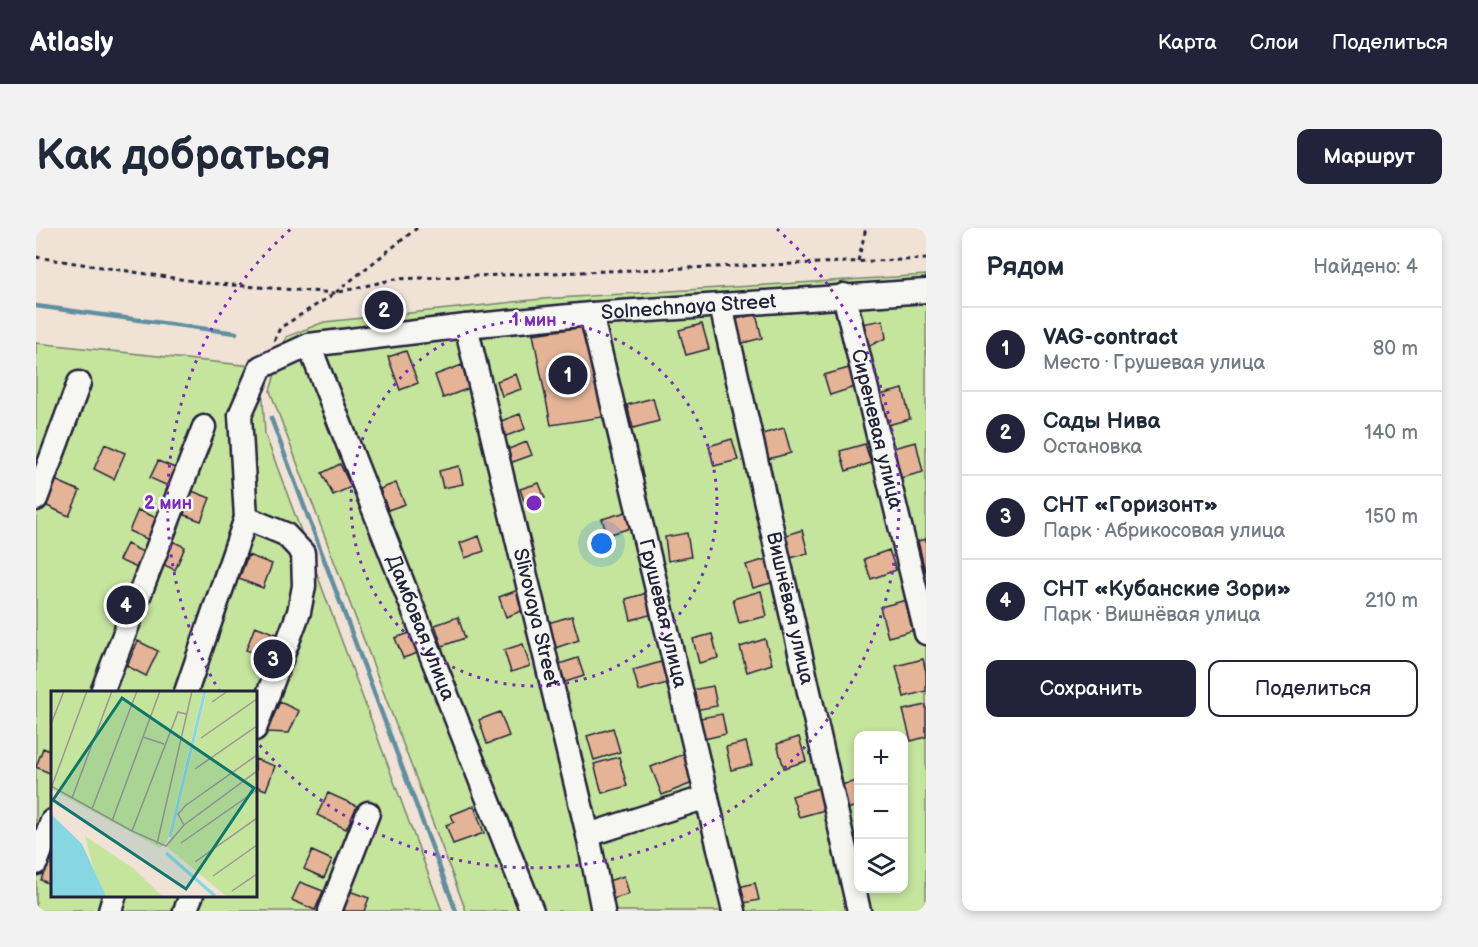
<!DOCTYPE html>
<html lang="ru">
<head>
<meta charset="utf-8">
<style>
	body { margin:0; font-family:"Balsamiq Sans",sans-serif; background:#f2f2f3; color:#1f2937 }
	.controls { position:absolute; right:18px; bottom:18px; display:grid; overflow:hidden; border-radius:12px; box-shadow:0 3px 9px #0003 }
	.controls button { width:54px; height:54px; display:grid; place-items:center; padding:0; border:0; border-bottom:2px solid #e0e1e3; background:#fff; color:#1f2937; font:30px sans-serif }
	.you { position:absolute; left:566px; top:316px; width:21px; height:21px; margin:-15px; border:4px solid #fff; border-radius:50%; background:#1a73e8; box-shadow:0 0 0 9px #1a73e833 }
	.badge { display:grid; place-items:center; width:39px; height:39px; border-radius:50%; background:#22223b; color:#fff; font-size:20px; font-weight:700 }
	.pin { position:absolute; translate:-50% -50%; border:3px solid #fff; box-shadow:0 2px 6px #0006 }
	.list { margin:0; padding:0; list-style:none }
	h2 { display:flex; justify-content:space-between; align-items:center; height:78px; margin:0; padding:0 24px; font-size:26px }
	h2 small { font-size:20px; font-weight:400; color:#747a83 }
	.list li { display:grid; grid-template-columns:39px 1fr auto; gap:18px; align-items:center; box-sizing:border-box; height:84px; padding:0 24px; border-top:2px solid #e0e1e3 }
	.list b { display:block; font-size:22px; white-space:nowrap }
	.list p { margin:0; font-size:20px; white-space:nowrap; color:#747a83 }
	.list em { font-size:20px; font-style:normal; color:#747a83 }
	.actions { display:flex; gap:12px; padding:18px 24px }
	.actions a { flex:1; padding:14px 0; border:2px solid #22223b; border-radius:12px; text-align:center; font-size:21px; color:#22223b }
	.actions .main { background:#22223b; color:#fff }
	.icon { flex:none; width:33px; height:33px; fill:none; stroke:currentColor; stroke-width:2; stroke-linecap:round; stroke-linejoin:round }
	.map { position:relative; flex:none; width:890px; height:683px; overflow:hidden; border-radius:12px }
	header { display:flex; align-items:center; gap:36px; box-sizing:border-box; height:84px; padding:0 30px; background:#22223b; color:#fff }
	header strong { font-size:28px }
	nav { display:flex; gap:33px; margin-inline-start:auto; font-size:21px }
	.intro { display:flex; align-items:center; justify-content:space-between; box-sizing:border-box; height:144px; padding:0 36px }
	h1 { margin:0; font-size:42px }
	.button { padding:15px 27px; border-radius:12px; background:#22223b; color:#fff; font-size:21px; font-weight:700 }
	main { display:flex; gap:36px; padding:0 36px }
	aside { flex:1; background:#fff; border-radius:12px; box-shadow:0 3px 9px #0003 }
	.map>svg:first-child { display:block }
	.green { fill:#c5e49c; stroke:#74836c; stroke-width:1.5; fill-rule:evenodd }
	.lines { fill:none; stroke-linecap:round; stroke-linejoin:round }
	.stream { stroke:#5f8fa0; stroke-width:4.5 }
	.building { fill:#e5b496; stroke:#22223b; stroke-width:1.5 }
	.minor-casing { stroke:#22223b; stroke-width:27 }
	.path { stroke:#22223b; stroke-width:3; stroke-dasharray:4.5 4.5; stroke-linecap:butt }
	.minor { stroke:#f6f6f2; stroke-width:22 }
	.ring { fill:none; stroke:#7b2cbf; stroke-width:3; stroke-dasharray:3 6 }
	.labels { text-anchor:middle; dominant-baseline:central; stroke-width:5; stroke-linejoin:round; paint-order:stroke }
	.street-label { font-size:20px; fill:#22223b; stroke:#f6f6f2 }
	.inset-river { fill:none; stroke:#87d7e3; stroke-width:3 }
	.inset-road { fill:none; stroke:#9e9598; stroke-width:1.5 }
	.view { fill:#0f766e; fill-opacity:0.15; stroke:#0f766e; stroke-width:3 }
	.inset-edge { fill:none; stroke:#22223b; stroke-width:3 }
	.centre { fill:#7b2cbf; stroke:#f6f6f2; stroke-width:3 }
	.ring-label { font-size:18px; text-anchor:middle; font-weight:bold; fill:#7b2cbf; stroke:#f6f6f2; stroke-width:5; stroke-linejoin:round; paint-order:stroke }
</style>
</head>
<body>
<header>
<strong>Atlasly</strong>
<nav><a>Карта</a><a>Слои</a><a>Поделиться</a></nav>
</header>
<div class="intro"><h1>Как добраться</h1><a class="button">Маршрут</a></div>
<main>
<div class="map">
<svg width="890" height="683" viewBox="0 0 890 683">
	<rect width="100%" height="100%" fill="#f1e2d6"/>
	<filter id="ink" filterUnits="userSpaceOnUse"><feTurbulence type="fractalNoise" baseFrequency=".0167" numOctaves="2"/><feDisplacementMap in="SourceGraphic" scale="12" xChannelSelector="R" yChannelSelector="G"/><feConvolveMatrix kernelMatrix="1 2 1 2 8 2 1 2 1" color-interpolation-filters="sRGB"/></filter>
	<g filter="url(#ink)">
		<!-- green -->
		<path class="green" d="M890,47V683H430L234,163L250,109L288,94L506,71ZM822,508H868V660H822Z
			M0,115L225,139L229,206L406,683H0ZM16,464H219V666H16Z"/>
		<g class="lines">
			<!-- stream -->
			<path class="stream" d="M0,78L200,105
				M235,190L420,683"/>
		</g>
		<!-- building -->
		<path class="building" d="M720,86L726,110L703,116L697,92Z
			M847,92L850,110L829,120L825,96Z
			M666,96L673,121L650,127L643,102Z
			M549,99L567,189L515,197L497,106Z
			M370,123L382,155L364,162L352,129Z
			M426,137L434,160L407,170L399,147Z
			M813,140L819,159L794,167L788,147Z
			M480,146L485,161L466,168L461,153Z
			M867,161L874,191L848,198L840,168Z
			M617,170L623,193L597,200L591,177Z
			M484,186L489,201L470,208L465,193Z
			M748,200L755,225L732,231L726,206Z
			M696,211L702,232L678,238L673,218Z
			M491,214L496,227L474,235L470,222Z
			M880,214L887,244L861,251L853,221Z
			M69,216L89,225L78,251L58,241Z
			M829,216L835,235L810,243L804,223Z
			M122,233L139,240L132,258L114,250Z
			M304,236L315,259L297,267L286,245Z
			M423,238L427,256L407,260L403,243Z
			M19,252L44,263L33,288L9,277Z
			M360,255L369,276L352,282L344,261Z
			M503,255L509,270L489,276L484,261Z
			M156,263L174,270L165,293L146,286Z
			M102,282L123,291L113,312L93,303Z
			M590,284L595,300L571,307L566,291Z
			M766,302L772,325L751,331L744,309Z
			M651,305L655,329L632,333L629,309Z
			M443,308L448,323L429,330L424,315Z
			M890,311V343H889L882,313Z
			M134,312L149,319L139,342L124,335Z
			M91,316L109,325L101,340L83,332Z
			M853,322L860,342L835,351L828,331Z
			M212,327L236,336L227,360L203,351Z
			M731,331L738,354L717,360L710,337Z
			M482,362L490,381L470,389L463,369Z
			M725,363L731,388L703,395L697,371Z
			M611,365L617,386L595,392L590,371Z
			M871,372L879,402L852,409L844,379Z
			M536,388L543,412L519,420L512,395Z
			M422,389L429,410L406,418L399,397Z
			M219,398L243,407L234,431L210,422Z
			M377,404L385,424L367,430L359,410Z
			M676,406L682,430L663,435L657,411Z
			M729,411L736,436L711,444L704,419Z
			M102,413L122,423L110,448L91,438Z
			M487,416L494,438L475,444L468,422Z
			M542,430L548,448L529,454L523,436Z
			M887,431L890,444V463L868,469L860,438Z
			M625,434L631,455L603,463L597,442Z
			M677,458L681,478L659,482L655,462Z
			M244,474L263,483L253,505L230,504Z
			M890,477V509L875,513L867,482Z
			M464,484L473,508L451,516L443,492Z
			M686,486L690,506L668,511L664,490Z
			M577,500L584,524L558,532L551,508Z
			M763,509L770,533L748,540L741,516Z
			M710,514L716,537L695,542L690,519Z
			M7,520L16,524V546L0,539Z
			M648,526L659,554L626,567L615,539Z
			M583,529L591,558L566,565L558,536Z
			M219,531L239,538L230,562L219,558Z
			M822,553V578L810,581L804,557Z
			M783,560L789,582L763,589L756,568Z
			M292,565L321,578L310,601L281,587Z
			M438,578L448,605L417,616L410,597L418,594L415,587Z
			M276,623L296,632L288,650L268,641Z
			M15,626H16V657L5,652Z
			M588,648L593,666L574,672L569,654Z
			M264,654L287,663L279,682L256,672Z
			M719,655L723,672L703,676L699,660Z
			M310,662L333,670L328,683H303Z"/>
		<g class="lines">
			<defs>
				<g id="minor">
					<path id="s1" d="M808,67L890,405"/>
					<path id="s2" d="M685,78L823,683"/>
					<path id="s3" d="M555,86L698,683"/>
					<path id="s4" d="M430,98L552,607L567,683"/>
					<path id="s5" d="M273,117L496,683"/>
					<path d="M0,271L43,155"/>
					<path d="M210,290L249,306L267,325L268,358L263,384L219,501"/>
					<path d="M66,464L168,199"/>
					<path id="s6" d="M150,464L210,290L204,187L225,139L273,117L430,98L555,86L890,63"/>
					<path d="M552,607L671,569"/>
					<path d="M0,635L16,593"/>
					<path d="M74,683L79,666"/>
					<path d="M149,683L156,666"/>
					<path d="M294,683L332,585"/>
				</g>
			</defs>
			<!-- minor casing -->
			<use href="#minor" class="minor-casing"/>
			<!-- path -->
			<path class="path" d="M0,29L170,55L299,65L359,51L890,31
				M822,33L830,0
				M238,113L244,100L299,65L381,0"/>
			<!-- minor -->
			<use href="#minor" class="minor"/>
		</g>
	</g>
	<!-- distance rings -->
	<g class="ring">
		<circle cx="498" cy="275" r="183"/>
		<path d="M184 464A366 366 0 0 1 255 1M741 1A366 366 0 1 1 220 513"/>
	</g>
	<g class="labels">
		<!-- street labels -->
		<g class="street-label">
			<text stroke="none"><textPath href="#s6" startOffset="774">Solnechnaya Street</textPath></text>
			<text stroke="none"><textPath href="#s1" startOffset="138">Сиреневая улица</textPath></text>
			<text stroke="none"><textPath href="#s2" startOffset="310">Вишнёвая улица</textPath></text>
			<text stroke="none"><textPath href="#s3" startOffset="308">Грушевая улица</textPath></text>
			<text stroke="none"><textPath href="#s4" startOffset="300">Slivovaya Street</textPath></text>
			<text stroke="none"><textPath href="#s5" startOffset="304">Дамбовая улица</textPath></text>
		</g>
	</g>
	<!-- overview -->
	<g transform="translate(15 463)">
		<rect width="206" height="206" fill="#f1e2d6"/>
		<path d="M0,0H152L116,151L109,157L0,98ZM156,0H205V205H175L115,155L121,145ZM34,145L83,178L111,205H55L46,192Z" fill="#c5e49c"/>
		<path d="M0,123L31,153L55,205H0Z" fill="#87d7e3"/>
		<path class="inset-river" d="M119,146L154,0M115,162L164,205"/>
		<path class="inset-road" d="M161,11L177,0M0,33L13,0M92,46L113,53M150,47L206,8M144,78L206,35M0,95L81,140L115,155L133,134L206,80M1,95L36,0M21,107L61,0M41,118L86,0M61,130L109,0M133,134L127,123L134,115L206,64M81,140L127,21L135,23M130,152L206,99M106,153L141,0M144,171L206,127M162,185L206,154M181,200L206,183"/>
		<path class="view" d="M71,7L203,97L135,198L2,109Z"/>
		<rect width="206" height="206" class="inset-edge"/>
	</g>
	<circle cx="498" cy="275" r="9" class="centre"/>
	<g class="ring-label">
		<text x="498" y="98">1 мин</text>
		<text x="132" y="281">2 мин</text>
	</g>
</svg>
<div class="controls">
<button>+</button>
<button>−</button>
<button><svg class="icon" aria-label="layers" viewBox="0 0 24 24"><path d="M12 4l9 5-9 5-9-5zM3 14l9 5 9-5"/></svg></button>
</div>
<div class="you"></div>
<div class="pin badge" style="left:532px;top:147px">1</div>
<div class="pin badge" style="left:348px;top:82px">2</div>
<div class="pin badge" style="left:237px;top:431px">3</div>
<div class="pin badge" style="left:90px;top:377px">4</div>
</div>
<aside>
<h2>Рядом<small>Найдено: 4</small></h2>
<ul class="list">
<li><span class="badge">1</span><div><b>VAG-contract</b><p>Место · Грушевая улица</p></div><em>80 m</em></li>
<li><span class="badge">2</span><div><b>Сады Нива</b><p>Остановка</p></div><em>140 m</em></li>
<li><span class="badge">3</span><div><b>СНТ «Горизонт»</b><p>Парк · Абрикосовая улица</p></div><em>150 m</em></li>
<li><span class="badge">4</span><div><b>СНТ «Кубанские Зори»</b><p>Парк · Вишнёвая улица</p></div><em>210 m</em></li>
</ul>
<div class="actions"><a class="main">Сохранить</a><a>Поделиться</a></div>
</aside>
</main>
</body>
</html>
